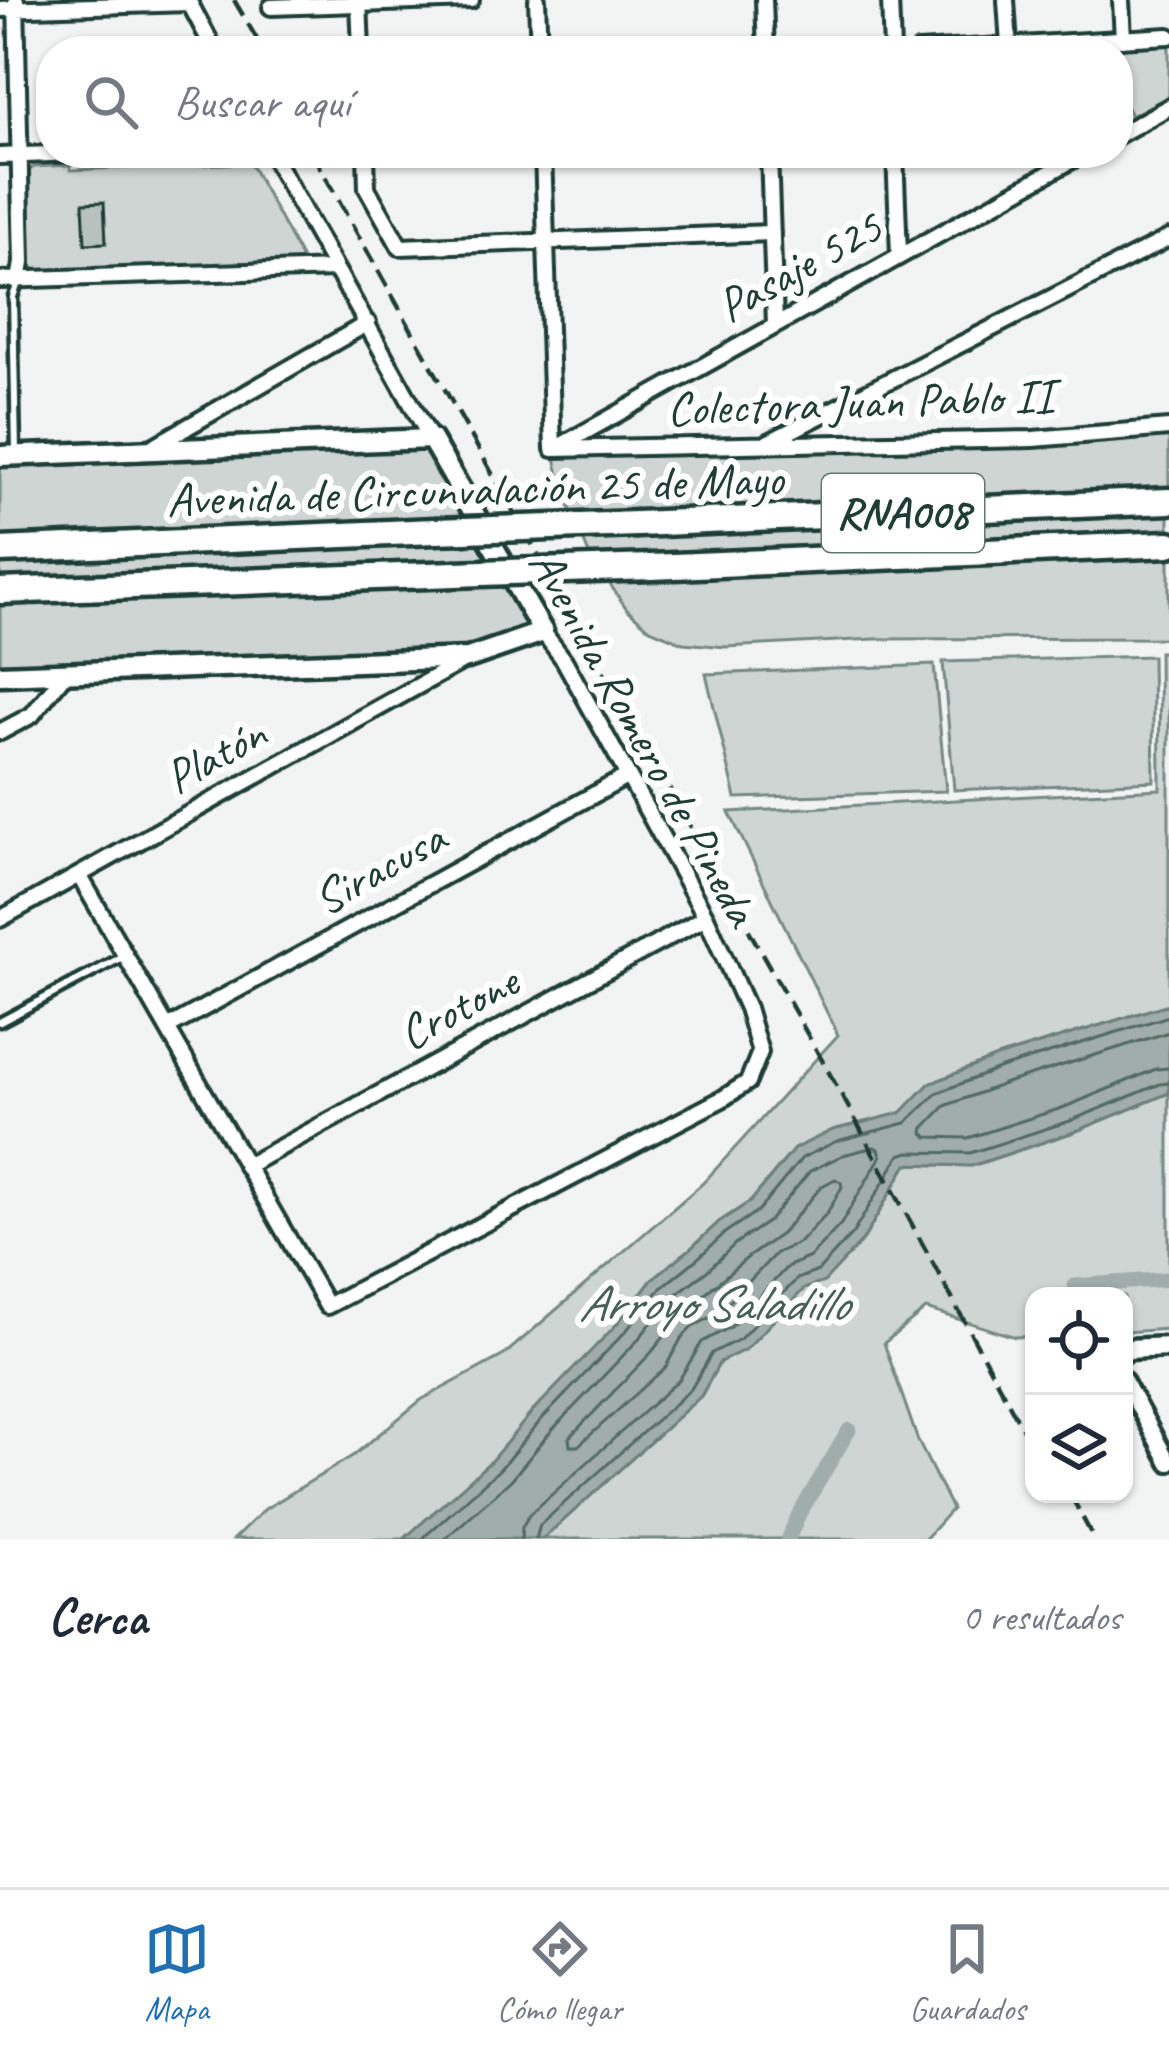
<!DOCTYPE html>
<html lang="es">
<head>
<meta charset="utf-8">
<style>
	body { margin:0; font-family:Caveat,sans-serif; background:#f2f2f3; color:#1f2937 }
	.controls { position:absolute; right:36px; bottom:36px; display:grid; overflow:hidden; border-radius:24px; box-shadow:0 3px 9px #0004 }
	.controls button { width:108px; height:108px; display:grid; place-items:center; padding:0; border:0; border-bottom:3px solid #e0e1e3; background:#fff; color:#1f2937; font:60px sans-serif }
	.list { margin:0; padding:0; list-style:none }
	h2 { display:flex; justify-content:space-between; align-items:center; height:156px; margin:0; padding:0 48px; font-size:51px }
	h2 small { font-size:39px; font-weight:400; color:#747a83 }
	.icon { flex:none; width:66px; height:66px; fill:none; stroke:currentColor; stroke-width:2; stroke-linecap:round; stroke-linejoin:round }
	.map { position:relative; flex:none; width:1169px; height:1539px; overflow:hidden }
	.search { position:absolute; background:#fff; box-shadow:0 3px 9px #0004; left:36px; right:36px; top:36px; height:132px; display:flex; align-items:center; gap:30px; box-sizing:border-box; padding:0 42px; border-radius:48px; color:#747a83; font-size:45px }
	.sheet { height:348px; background:#fff }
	nav { display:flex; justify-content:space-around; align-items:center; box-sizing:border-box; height:168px; border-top:3px solid #e0e1e3; background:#fff; font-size:33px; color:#747a83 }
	nav a { display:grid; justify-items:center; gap:6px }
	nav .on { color:#1f6fb2 }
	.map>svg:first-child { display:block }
	.green { fill:#ced5d3; stroke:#768984; stroke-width:3 }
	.water { fill:#a1adaa; stroke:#6d807b; stroke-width:3 }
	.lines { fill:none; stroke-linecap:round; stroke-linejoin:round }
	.shore { stroke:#536a63; stroke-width:3 }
	.canal { stroke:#a1adaa; stroke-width:15 }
	.building { fill:#b7c1bd; stroke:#1f3d34; stroke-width:3 }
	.lane-casing { stroke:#1f3d34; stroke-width:15 }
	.street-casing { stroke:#1f3d34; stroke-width:22 }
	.secondary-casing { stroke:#1f3d34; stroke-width:27 }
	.highway-casing { stroke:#1f3d34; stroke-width:33 }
	.lane { stroke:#fff; stroke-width:6 }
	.street { stroke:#fff; stroke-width:14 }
	.secondary { stroke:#fff; stroke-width:18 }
	.highway { stroke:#fff; stroke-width:24 }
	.rail { stroke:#1f3d34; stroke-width:4.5; stroke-dasharray:18 9; stroke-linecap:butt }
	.highway-bridge-casing { stroke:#1f3d34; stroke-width:33; stroke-linecap:butt }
	.highway-bridge { stroke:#fff; stroke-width:24 }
	.labels { text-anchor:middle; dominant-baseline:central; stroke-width:12; stroke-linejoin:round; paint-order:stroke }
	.shield { fill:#fff; stroke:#627771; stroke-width:3 }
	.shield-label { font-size:45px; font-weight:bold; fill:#1f3d34 }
	.street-label { font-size:48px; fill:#1f3d34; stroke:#fff }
	.water-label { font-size:51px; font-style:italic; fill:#465f57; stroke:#fff }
</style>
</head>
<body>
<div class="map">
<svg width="1169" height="1539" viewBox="0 0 1169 1539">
	<rect width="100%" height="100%" fill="#f2f3f3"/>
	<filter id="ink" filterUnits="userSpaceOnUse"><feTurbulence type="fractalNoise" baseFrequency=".00833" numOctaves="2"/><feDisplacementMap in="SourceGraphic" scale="24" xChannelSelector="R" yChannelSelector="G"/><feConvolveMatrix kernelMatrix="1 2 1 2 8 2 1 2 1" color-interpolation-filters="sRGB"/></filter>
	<g filter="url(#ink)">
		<!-- green -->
		<path class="green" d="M1169,44V96L1131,116L1118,90V51H1114L1113,47Z
			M250,163L303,261L37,270L30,267L27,172L34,167L70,165L71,170Z
			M1169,428V638L875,639L726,647L683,643L650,629L627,609L589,554L563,491L553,449Z
			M431,439L543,632L468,658L0,675V456Z
			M1159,652H1169V1004L997,1057L929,1084L901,1113L833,1130L794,1149L751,1201L719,1222L689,1250L652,1279L617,1324L491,1461L404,1539H234L265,1509L354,1455L421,1400L504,1355L703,1183L838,1035L729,812L1160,789Z
			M1152,656L1154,781L954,790L943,662Z
			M934,665L946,791L736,798L706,674Z
			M1169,1093V1329L1124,1332V1296H1034V1336L1015,1337L926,1309L884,1343L918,1441L952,1509L925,1539H543L701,1396L720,1362L746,1349L804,1288L824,1282L863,1240L907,1164L972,1166L1074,1132Z"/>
		<!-- water -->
		<path class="water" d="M1169,1004V1093L1074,1132L971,1166L907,1164L863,1240L824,1282L804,1289L746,1349L720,1362L701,1396L543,1539H404L491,1461L532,1412L617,1324L652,1279L689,1250L719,1222L751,1201L794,1149L833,1130L901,1113L929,1084L997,1057Z"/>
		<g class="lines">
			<!-- shore -->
			<path class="shore" d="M1169,1032L1006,1083L945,1106L924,1128L923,1133L928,1137L968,1138L1065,1107L1156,1069L1169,1068
				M835,1179L841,1182L842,1187L827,1213L800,1242L776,1253L720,1312L691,1328L681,1339L665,1368L578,1446H570L569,1438L651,1353L684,1311L747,1258L781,1234L822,1186Z
				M422,1539L500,1469L541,1420L626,1331L661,1288L697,1259L726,1232L759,1210L802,1158L837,1141L906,1123L937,1093L1001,1068L1169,1016
				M445,1539L511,1480L552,1430L637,1341L671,1298L707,1271L736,1243L769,1221L810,1171L843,1155L874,1147L879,1149L881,1156L841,1224L810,1257L787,1267L731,1327L702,1342L679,1380L529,1515L522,1527L521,1539
				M536,1539L540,1525L691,1389L712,1353L740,1339L797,1279L818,1271L853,1233L900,1155L909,1152L970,1153L1070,1121L1160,1084L1169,1083"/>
			<!-- canal -->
			<path class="canal" d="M1075,1286L1169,1279
				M788,1539L799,1514L849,1430"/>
		</g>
		<!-- building -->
		<path class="building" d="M104,202L106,243L85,244L83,203Z"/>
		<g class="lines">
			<defs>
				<path id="lane" d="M16,452L13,297L19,280
					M0,1022L124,956"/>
				<path id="street" d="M16,0L22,263L19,280
					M188,0L215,51
					M359,0L361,51
					M537,0L539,51
					M764,0L766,51
					M890,0L892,51
					M1006,0L1009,46
					M1121,0L1123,39
					M271,7L471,0
					M0,9L189,3
					M919,51L1169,36
					M1118,135L1169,107
					M271,153L431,439
					M366,153L367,188L400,247L772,233
					M543,153L553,449
					M769,153L775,325
					M895,153L899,255
					M0,156L75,153
					M0,280L336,269
					M767,443L1169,238
					M558,447L1085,153
					M149,449L368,323
					M553,449L1033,439L1169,428
					M0,732L32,715L66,672
					M79,875L327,1306L722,1099L748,1082L760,1052L747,1008L706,917L564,660L543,632
					M0,919L463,661
					M167,1028L628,776
					M246,1166L706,917
					M1124,1380L1169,1463"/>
				<path id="secondary" d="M0,456L431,439L543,632L468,658L0,675
					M1124,1352L1128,1349L1169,1347"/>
				<path id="highway" d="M637,524L1169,501
					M0,550L435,531
					M651,567L1169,544
					M0,591L455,574"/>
			</defs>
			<!-- lane casing -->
			<use href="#lane" class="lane-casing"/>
			<!-- street casing -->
			<use href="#street" class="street-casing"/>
			<!-- secondary casing -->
			<use href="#secondary" class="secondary-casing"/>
			<!-- highway casing -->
			<use href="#highway" class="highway-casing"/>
			<!-- lane -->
			<use href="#lane" class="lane"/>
			<!-- street -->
			<use href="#street" class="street"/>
			<!-- secondary -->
			<use href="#secondary" class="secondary"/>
			<!-- highway -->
			<use href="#highway" class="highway"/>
			<!-- rail -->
			<path class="rail" d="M234,0L264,51
				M312,153L850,1110L1034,1450
				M1070,1494L1094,1539"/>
			<defs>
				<path id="highway-bridge" d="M435,531L637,524
					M455,574L651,567"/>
			</defs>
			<!-- highway-bridge casing -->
			<use href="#highway-bridge" class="highway-bridge-casing"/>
			<!-- highway-bridge -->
			<use href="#highway-bridge" class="highway-bridge"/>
		</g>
	</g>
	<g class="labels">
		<!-- shield labels -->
		<rect class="shield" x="822" y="474" width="162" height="78" rx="9"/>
		<g class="shield-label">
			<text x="903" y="513">RNA008</text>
		</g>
		<!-- street labels -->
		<g class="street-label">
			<text transform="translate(799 266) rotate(-29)">Pasaje 525</text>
			<text transform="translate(860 402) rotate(-2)">Colectora Juan Pablo II</text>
			<text transform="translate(475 489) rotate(-2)">Avenida de Circunvalación 25 de Mayo</text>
			<text transform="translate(644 737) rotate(61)">Avenida Romero de Pineda</text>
			<text transform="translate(215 755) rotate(-29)">Platón</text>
			<text transform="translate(379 868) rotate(-29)">Siracusa</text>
			<text transform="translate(458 1007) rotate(-28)">Crotone</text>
		</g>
		<!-- water labels -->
		<g class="water-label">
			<text x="713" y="1303">Arroyo Saladillo</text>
		</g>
	</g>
</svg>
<div class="controls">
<button><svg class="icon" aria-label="locate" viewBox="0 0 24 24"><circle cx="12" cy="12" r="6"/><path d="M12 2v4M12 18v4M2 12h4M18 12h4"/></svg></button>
<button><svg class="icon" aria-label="layers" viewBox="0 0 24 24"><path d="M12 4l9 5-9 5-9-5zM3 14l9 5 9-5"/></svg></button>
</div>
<div class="search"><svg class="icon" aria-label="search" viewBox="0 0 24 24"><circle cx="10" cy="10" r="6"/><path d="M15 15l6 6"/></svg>Buscar aquí</div>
</div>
<section class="sheet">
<h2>Cerca<small>0 resultados</small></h2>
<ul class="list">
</ul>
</section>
<nav>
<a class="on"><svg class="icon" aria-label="map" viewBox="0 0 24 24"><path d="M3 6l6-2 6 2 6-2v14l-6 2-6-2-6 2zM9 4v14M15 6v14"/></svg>Mapa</a>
<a><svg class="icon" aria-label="directions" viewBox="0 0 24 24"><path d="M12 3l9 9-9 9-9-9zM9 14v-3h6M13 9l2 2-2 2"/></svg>Cómo llegar</a>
<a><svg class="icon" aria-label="saved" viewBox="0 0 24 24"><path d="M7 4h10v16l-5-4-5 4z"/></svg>Guardados</a>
</nav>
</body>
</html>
